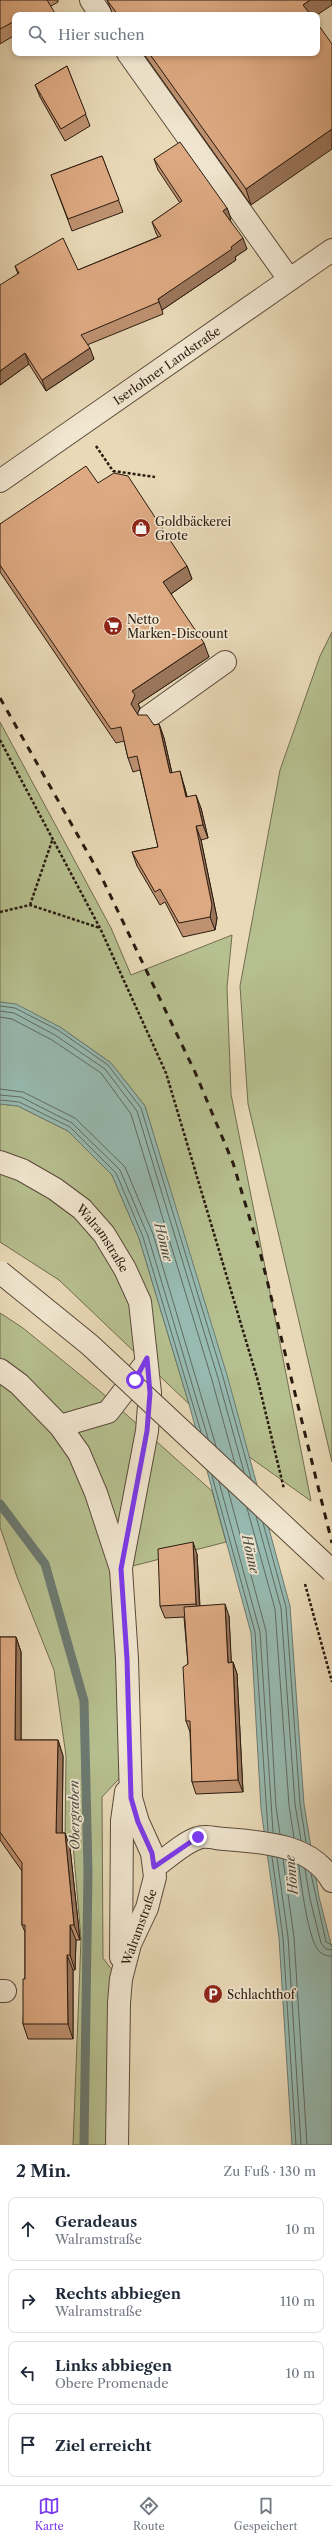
<!DOCTYPE html>
<html lang="de">
<head>
<meta charset="utf-8">
<style>
	body { margin:0; font-family:"Libre Caslon Text",serif; background:#f6f6f7; color:#1f2937 }
	.stop { position:absolute; width:12px; height:12px; margin:-9px; border:3px solid #7c3aed; border-radius:50%; background:#fff }
	.stop.end { background:#7c3aed; border-color:#fff; box-shadow:0 1px 4px #0008 }
	.list { margin:0; padding:0; list-style:none }
	h2 { display:flex; justify-content:space-between; align-items:center; height:52px; margin:0; padding:0 16px; font-size:17px }
	h2 small { font-size:13px; font-weight:400; color:#747a83 }
	.list li { display:grid; grid-template-columns:26px 1fr auto; gap:12px; align-items:center; box-sizing:border-box; height:64px; margin:0 8px 8px; padding:0 8px; border:1px solid #e0e1e3; border-radius:8px }
	.list b { display:block; font-size:15px; white-space:nowrap }
	.list p { margin:0; font-size:13px; white-space:nowrap; color:#747a83 }
	.list em { font-size:13px; font-style:normal; color:#747a83 }
	.icon { flex:none; width:22px; height:22px; fill:none; stroke:currentColor; stroke-width:2; stroke-linecap:round; stroke-linejoin:round }
	.map { position:relative; flex:none; width:332px; height:2145px; overflow:hidden }
	.search { position:absolute; background:#fff; box-shadow:0 2px 6px #0003; left:12px; right:12px; top:12px; height:44px; display:flex; align-items:center; gap:10px; box-sizing:border-box; padding:0 14px; border-radius:8px; color:#747a83; font-size:15px }
	.sheet { height:340px; background:#fff }
	nav { display:flex; justify-content:space-around; align-items:center; box-sizing:border-box; height:56px; border-top:1px solid #e0e1e3; background:#fff; font-size:11px; color:#747a83 }
	nav a { display:grid; justify-items:center; gap:2px }
	nav .on { color:#7c3aed }
	.map>svg:first-child { display:block }
	.green { fill:#b6bf8f; stroke:#706d50 }
	.water { fill:#97bab1; stroke:#6b7a71 }
	.lines { fill:none; stroke-linecap:round; stroke-linejoin:round }
	.shore { stroke:#606a60; stroke-width:1 }
	.stream { stroke:#6b7a71; stroke-width:9 }
	.minor-casing { stroke:#5a4a3a; stroke-width:24 }
	.path { stroke:#2a1b10; stroke-width:2.5; stroke-dasharray:3 2; stroke-linecap:butt }
	.minor { stroke:#f1e6d0; stroke-width:22 }
	.rail { stroke:#2a1b10; stroke-width:3; stroke-dasharray:7 7; stroke-linecap:butt }
	.minor-bridge-casing { stroke:#5a4a3a; stroke-width:24; stroke-linecap:butt }
	.minor-bridge { stroke:#f1e6d0; stroke-width:22 }
	.wall { fill:#be9170; stroke:#2a1b10 }
	.shaded-wall { fill:#9b765b; stroke:#2a1b10 }
	.building { fill:#dda982; stroke:#2a1b10 }
	.route { stroke:#7c3aed; stroke-width:5 }
	.labels { text-anchor:middle; dominant-baseline:central; stroke-width:3.5; stroke-linejoin:round; paint-order:stroke }
	.street-label { font-size:12px; fill:#2a1b10; stroke:#f1e6d0 }
	.poi-label { font-size:12px; fill:#2a1b10; stroke:#f1e6d0; text-anchor:start }
	.water-label { font-size:13px; font-style:italic; fill:#4b4b40; stroke:#f1e6d0 }
</style>
</head>
<body>
<div class="map">
<svg width="332" height="2145" viewBox="0 0 332 2145">
	<rect width="100%" height="100%" fill="#e9d9b7"/>
	<filter id="stains"><feTurbulence type="fractalNoise" baseFrequency=".005" numOctaves="4"/><feColorMatrix values="0 0 0 0 .2 0 0 0 0 .09 0 0 0 0 .02 0 0 0 .5 -.17"/></filter>
	<radialGradient id="worn" r=".72"><stop offset=".6" stop-color="#630" stop-opacity="0"/><stop offset="1" stop-color="#630" stop-opacity=".3"/></radialGradient>
	<!-- green -->
	<path class="green" d="M332,632V1462L248,1104L240,986L280,770L320,656Z
		M0,722L111,928L131,975L232,935L227,987L231,1094L311,1501L248,1456L145,1106L111,1063L60,1027L0,1002Z
		M0,1104L18,1106L68,1131L112,1175L139,1238L189,1404L59,1280L0,1242Z
		M0,1313L23,1328L101,1392L212,1491L226,1542L121,1569L130,1767L102,1797L103,1958L119,1979L116,2145H73L81,1939L73,1844L65,1843L66,1756L54,1670L17,1577L0,1527Z"/>
	<!-- water -->
	<path class="water" d="M0,1002L16,1004L60,1027L111,1063L145,1106L227,1375L290,1606L304,1804L319,1897L332,1948V2145H292L279,1938L261,1809L251,1633L189,1404L139,1238L112,1175L68,1131L18,1106L0,1104Z"/>
	<g class="lines">
		<!-- shore -->
		<path class="shore" d="M0,1006L15,1008L58,1030L108,1065L141,1108L223,1377L251,1478
			M0,1011L14,1013L55,1035L105,1069L137,1111L218,1378L244,1472
			M0,1017L12,1019L52,1040L101,1073L131,1114L212,1380L235,1464
			M0,1089L23,1092L75,1118L125,1167L153,1234L216,1446
			M0,1095L21,1097L72,1123L120,1170L148,1236L208,1438
			M0,1100L19,1102L70,1127L116,1173L143,1237L201,1432
			M212,1476L255,1632L268,1831
			M219,1482L260,1632L273,1832
			M228,1490L266,1631L276,1807L280,1834
			M247,1508L275,1609L289,1805L294,1838
			M256,1516L281,1608L295,1804L301,1840
			M263,1523L286,1607L300,1804L306,1842
			M272,1857L283,1938L296,2145
			M277,1858L288,1937L301,2145
			M283,1859L294,1937L307,2145
			M299,1866C301,1884 308,1937 318,1950C322,1955 327,1956 332,1956
			M305,1869L310,1899L321,1943L326,1949L332,1950
			M311,1874L326,1942L332,1945"/>
		<!-- stream -->
		<path class="stream" d="M0,1504L45,1564L84,1701L88,1871L84,2145"/>
		<defs>
			<g id="minor">
				<path d="M91,0L101,15"/>
				<path d="M128,53L289,279"/>
				<path id="s1" d="M0,481L332,250"/>
				<path d="M148,717L225,662"/>
				<path id="s2" d="M0,1162L22,1170L55,1189L82,1209L104,1234L125,1269L140,1302L150,1393L147,1431L121,1568"/>
				<path d="M0,1370L19,1384L60,1426L79,1453L96,1493L121,1569L127,1659L131,1798L138,1822L152,1853L155,1877L147,1908L130,1944L121,1979L119,2003L117,2145"/>
				<path d="M60,1426L108,1412L142,1368"/>
				<path d="M155,1867C167,1858 183,1843 198,1838C205,1835 218,1839 225,1839C262,1842 312,1844 332,1881"/>
				<path d="M121,1957L122,1821L126,1792"/>
				<path d="M0,1991H5"/>
			</g>
		</defs>
		<!-- minor casing -->
		<use href="#minor" class="minor-casing"/>
		<!-- path -->
		<path class="path" d="M96,446L113,471L155,477
			M0,740L100,928L166,1073L258,1381L284,1489
			M30,905L53,838
			M0,912L30,905L100,928
			M305,1584L332,1682"/>
		<!-- minor -->
		<use href="#minor" class="minor"/>
		<!-- rail -->
		<path class="rail" d="M0,698L102,878L195,1072L233,1163L261,1256L332,1543"/>
		<defs>
			<path id="minor-bridge" d="M0,1272L90,1345L332,1571"/>
		</defs>
		<!-- minor-bridge casing -->
		<use href="#minor-bridge" class="minor-bridge-casing"/>
		<!-- minor-bridge -->
		<use href="#minor-bridge" class="minor-bridge"/>
	</g>
	<!-- wall -->
	<path class="wall" d="M0,0H58V2L51,6L15,15V35L0,44Z
		M107,0L317,15H113Z
		M143,53H317L251,205Z
		M67,66L90,126L65,141L40,97L35,85Z
		M102,156L123,212L72,231L51,175Z
		M154,159L227,208L231,219L230,220L247,249L235,257L236,260L162,310L163,314L87,345L94,359L46,391L29,364L0,385L18,274L15,266L78,270L158,237L156,233L152,222L180,203L158,170Z
		M98,483L187,566L192,579L171,594L209,657L138,704L140,708L137,714L154,725L159,724L164,738L172,773L184,785L187,796L201,808L208,838L201,840L217,918L215,930L183,937L165,902L160,905L137,866L132,852L158,847L140,770L133,772L128,758L124,741L116,743L0,572V524Z
		M197,1554L200,1606L229,1616L231,1662H233L237,1674L243,1792L196,1794L192,1782L190,1732L186,1721L188,1664L184,1617L165,1618L160,1606Z
		M0,1637H16L21,1652V1740H58L63,1756L62,1833H65L70,1848L80,1940H76L75,1970H73V2039H28L23,2024L25,1979V1932L22,1925V1871L0,1840Z"/>
	<!-- shaded-wall -->
	<path class="shaded-wall" d="M310,0H332V5L317,15H307L303,5Z
		M332,129V149L251,205L246,189Z
		M227,208L231,219L227,222L223,211Z
		M243,238L247,249L235,257L236,260L162,310L158,299Z
		M90,348L94,359L46,391L42,380Z
		M25,353L29,364L0,385V371Z
		M187,566L192,579L168,596L163,582Z
		M204,643L209,657L138,704L140,708L136,718L131,704L132,691Z
		M159,724L164,738L175,787L170,773Z
		M180,771L184,785L190,810L186,797Z
		M196,795L201,808L208,838L203,825Z
		M196,826L201,840L217,918L215,930L210,917Z
		M193,1542L197,1554L200,1616L196,1604Z
		M225,1604L229,1616L232,1674L228,1663Z
		M16,1637L21,1652V1755L15,1740Z
		M233,1662L237,1674L243,1792L238,1780Z
		M58,1740L63,1756L62,1848L56,1833Z
		M65,1833L70,1848L80,1940L74,1925Z
		M70,1925L76,1940L75,1970L70,1955Z
		M67,1955L73,1970V2039L68,2024Z"/>
	<!-- building -->
	<path class="building" d="M0,0H47L56,15H15V21L0,29Z
		M107,0H310L303,5L311,15H118Z
		M317,23L332,44V129L246,189L149,53H317Z
		M67,66L86,114L61,129L35,85Z
		M180,142L227,208L223,211L243,238L231,247L232,249L158,299L159,302L81,335L90,348L42,380L25,353L0,371V285L19,273L15,266L63,238L78,270L161,236L152,222L182,201L154,159Z
		M102,156L119,200L68,219L51,175Z
		M86,466L98,483L114,473L128,476L187,566L163,582L204,643L132,691L135,695L131,704L138,715H147L154,725L159,724L170,773L180,771L186,797L196,795L203,825L196,826L212,905L210,917L179,923L160,889L155,892L132,852L158,847L137,756L128,758L121,727L111,729L0,565V524Z
		M193,1542L196,1604L160,1606L158,1549Z
		M225,1604L228,1663L233,1662L238,1780L192,1782L190,1721H186L183,1667L188,1664L184,1607Z
		M0,1637H16L15,1740H58L56,1833H65L74,1925H70V1955H67L68,2024H23V1979H25V1925H22V1863L0,1832Z"/>
	<g class="lines">
		<!-- route -->
		<path class="route" d="M135,1380L147,1358L150,1393L147,1431L121,1569L127,1659L131,1798L138,1822L152,1853L154,1867L198,1837"/>
	</g>
	<!-- icons -->
	<defs>
		<symbol id="shop-disc" viewBox="-11 -11 22 22"><circle r="9.5" fill="#8f2418" stroke="#f1e6d0"/><path d="M-5-2.5h2.3a2.7 3.5 0 0 1 5.4 0H5L5.5 6h-11ZM-1.5-2.5h3a1.5 2.3 0 0 0-3 0Z" fill="#fff"/></symbol>
		<symbol id="supermarket-disc" viewBox="-11 -11 22 22"><circle r="9.5" fill="#8f2418" stroke="#f1e6d0"/><path d="M-6-5.5h2.5l.6 2H6L4.5 2H-2.5L-4.4-4H-6ZM-1.5 3.2a1.3 1.3 0 1 0 .1 0ZM3 3.2a1.3 1.3 0 1 0 .1 0Z" fill="#fff"/></symbol>
		<symbol id="parking-disc" viewBox="-11 -11 22 22"><circle r="9.5" fill="#8f2418" stroke="#f1e6d0"/><path d="M-3.5-5.5H1a3.5 3.5 0 0 1 0 7H-1V5.5H-3.5ZM-1-3.4V-.6H.8a1.4 1.4 0 0 0 0-2.8Z" fill="#fff"/></symbol>
	</defs>
	<g fill-rule="evenodd">
		<use href="#shop-disc" x="130" y="517" width="22" height="22"/>
		<use href="#supermarket-disc" x="102" y="615" width="22" height="22"/>
		<use href="#parking-disc" x="202" y="1983" width="22" height="22"/>
	</g>
	<g class="labels">
		<!-- street labels -->
		<g class="street-label">
			<text stroke="none"><textPath href="#s1" startOffset="203">Iserlohner Landstraße</textPath></text>
			<text stroke="none"><textPath href="#s2" startOffset="131">Walramstraße</textPath></text>
			<text transform="translate(139 1927) rotate(-70)">Walramstraße</text>
		</g>
		<!-- poi labels -->
		<g class="poi-label">
			<text x="155" y="521">Goldbäckerei<tspan x="155" dy="14">Grote</tspan></text>
			<text x="127" y="619">Netto<tspan x="127" dy="14">Marken-Discount</tspan></text>
			<text x="227" y="1994">Schlachthof</text>
		</g>
		<!-- water labels -->
		<g class="water-label">
			<text transform="translate(164 1242) rotate(76)">Hönne</text>
			<text transform="translate(251 1554) rotate(77)">Hönne</text>
			<text transform="translate(74 1815) rotate(-91)">Obergraben</text>
			<text transform="translate(291 1875) rotate(-95)">Hönne</text>
		</g>
	</g>
	<rect width="100%" height="100%" filter="url(#stains)"/>
	<rect width="100%" height="100%" fill="url(#worn)"/>
</svg>
<div class="stop" style="left:135px;top:1380px"></div>
<div class="stop end" style="left:198px;top:1837px"></div>
<div class="search"><svg class="icon" aria-label="search" viewBox="0 0 24 24"><circle cx="10" cy="10" r="6"/><path d="M15 15l6 6"/></svg>Hier suchen</div>
</div>
<section class="sheet">
<h2>2 Min.<small>Zu Fuß · 130 m</small></h2>
<ul class="list">
<li><svg class="icon" aria-label="ahead" viewBox="0 0 24 24"><path d="M12 20V5M6 11l6-6 6 6"/></svg><div><b>Geradeaus</b><p>Walramstraße</p></div><em>10 m</em></li>
<li><svg class="icon" aria-label="right" viewBox="0 0 24 24"><path d="M7 20v-9h11M14 6l5 5-5 5"/></svg><div><b>Rechts abbiegen</b><p>Walramstraße</p></div><em>110 m</em></li>
<li><svg class="icon" aria-label="left" viewBox="0 0 24 24"><path d="M17 20v-9H6M10 6l-5 5 5 5"/></svg><div><b>Links abbiegen</b><p>Obere Promenade</p></div><em>10 m</em></li>
<li><svg class="icon" aria-label="arrive" viewBox="0 0 24 24"><path d="M6 21V4h12l-3 4 3 4H6"/></svg><div><b>Ziel erreicht</b></div></li>
</ul>
</section>
<nav>
<a class="on"><svg class="icon" aria-label="map" viewBox="0 0 24 24"><path d="M3 6l6-2 6 2 6-2v14l-6 2-6-2-6 2zM9 4v14M15 6v14"/></svg>Karte</a>
<a><svg class="icon" aria-label="directions" viewBox="0 0 24 24"><path d="M12 3l9 9-9 9-9-9zM9 14v-3h6M13 9l2 2-2 2"/></svg>Route</a>
<a><svg class="icon" aria-label="saved" viewBox="0 0 24 24"><path d="M7 4h10v16l-5-4-5 4z"/></svg>Gespeichert</a>
</nav>
</body>
</html>
